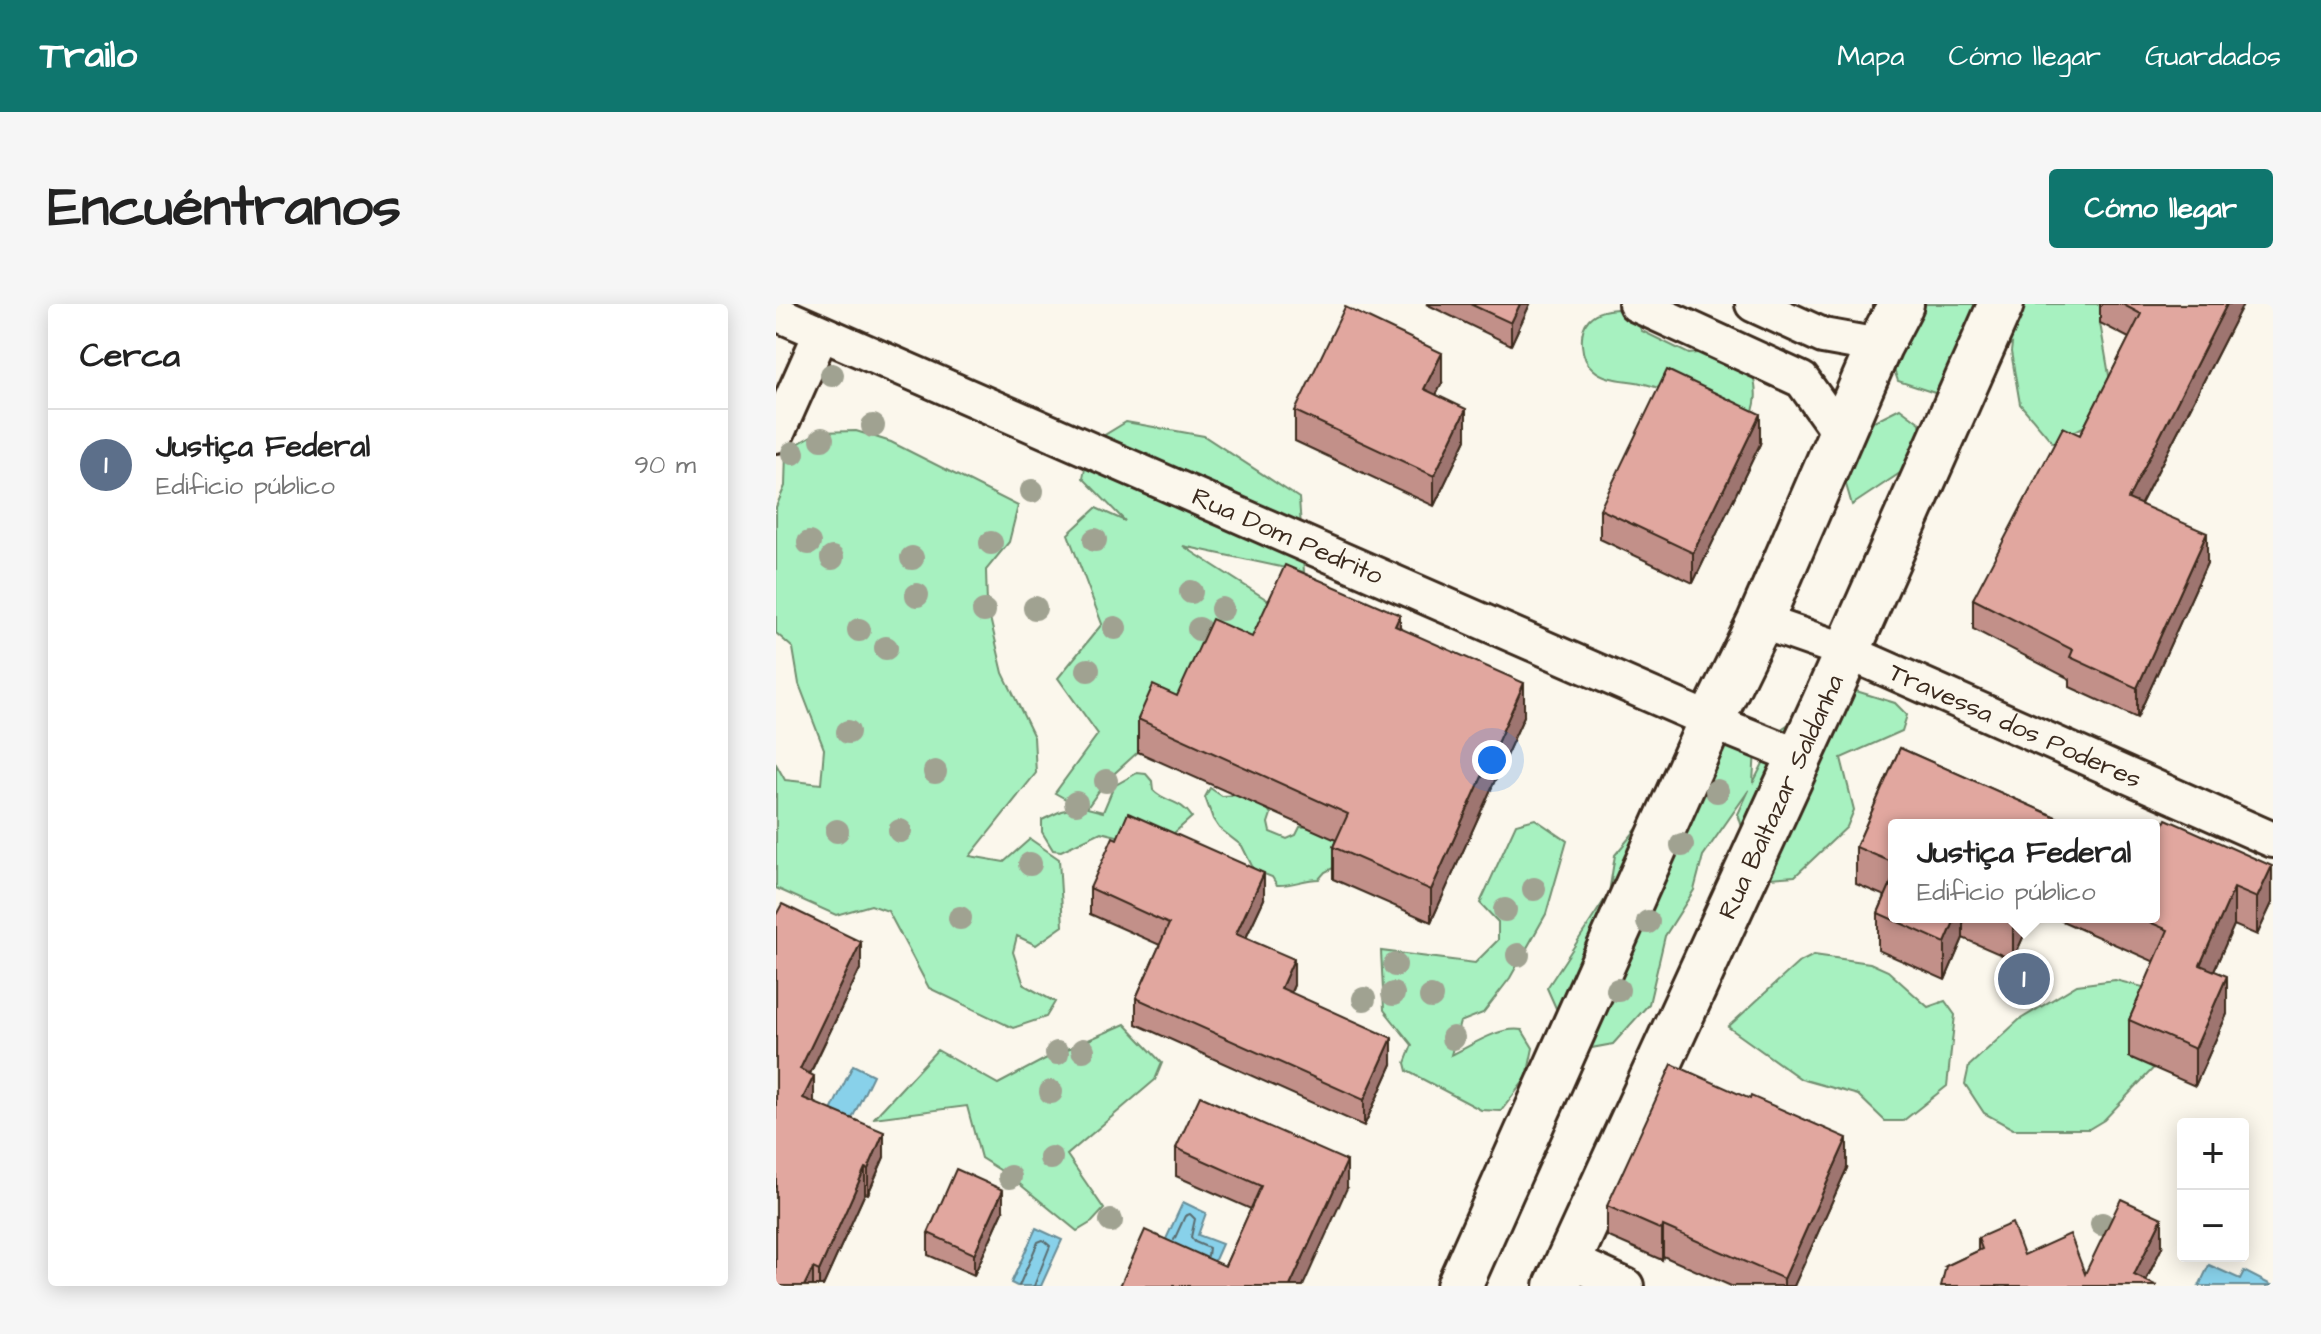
<!DOCTYPE html>
<html lang="es">
<head>
<meta charset="utf-8">
<style>
	body { margin:0; font-family:"Architects Daughter",sans-serif; background:#f6f6f6; color:#222 }
	.controls { position:absolute; right:24px; bottom:24px; display:grid; overflow:hidden; border-radius:8px; box-shadow:0 4px 20px #0003 }
	.controls button { width:72px; height:72px; display:grid; place-items:center; padding:0; border:0; border-bottom:2px solid #e0e0e0; background:#fff; color:#222; font:40px sans-serif }
	.you { position:absolute; left:716px; top:456px; width:28px; height:28px; margin:-20px; border:6px solid #fff; border-radius:50%; background:#1a73e8; box-shadow:0 0 0 12px #1a73e833 }
	.badge { display:grid; place-items:center; width:52px; height:52px; border-radius:50%; background:#0f766e; color:#fff; font-size:26px; font-weight:700 }
	.pin { position:absolute; translate:-50% -50%; border:4px solid #fff; box-shadow:0 2px 8px #0006 }
	.popup { position:absolute; left:1112px; top:515px; width:272px; height:104px; box-sizing:border-box; display:grid; place-content:center; border-radius:8px; background:#fff; filter:drop-shadow(0 2px 6px #0005); font-size:26px; white-space:nowrap; color:#767676 }
	.popup b { font-size:30px; color:#222 }
	.popup::after { content:''; position:absolute; left:50%; top:100%; margin-left:-16px; border:16px solid transparent; border-top-color:#fff }
	.list { margin:0; padding:0; list-style:none }
	h2 { display:flex; justify-content:space-between; align-items:center; height:104px; margin:0; padding:0 32px; font-size:34px }
	h2 small { font-size:26px; font-weight:400; color:#767676 }
	.list li { display:grid; grid-template-columns:52px 1fr auto; gap:24px; align-items:center; box-sizing:border-box; height:112px; padding:0 32px; border-top:2px solid #e0e0e0 }
	.list b { display:block; font-size:30px; white-space:nowrap }
	.list p { margin:0; font-size:26px; white-space:nowrap; color:#767676 }
	.list em { font-size:26px; font-style:normal; color:#767676 }
	.map { position:relative; flex:none; width:1497px; height:982px; overflow:hidden; border-radius:8px }
	header { display:flex; align-items:center; gap:48px; box-sizing:border-box; height:112px; padding:0 40px; background:#0f766e; color:#fff }
	header strong { font-size:38px }
	nav { display:flex; gap:44px; margin-inline-start:auto; font-size:28px }
	.intro { display:flex; align-items:center; justify-content:space-between; box-sizing:border-box; height:192px; padding:0 48px }
	h1 { margin:0; font-size:56px }
	.button { padding:20px 36px; border-radius:8px; background:#0f766e; color:#fff; font-size:28px; font-weight:700 }
	main { display:flex; gap:48px; padding:0 48px }
	aside { flex:1; background:#fff; border-radius:8px; box-shadow:0 4px 20px #0003 }
	.map>svg:first-child { display:block }
	.green { fill:#a7f1c0; stroke:#718e6f; stroke-width:2 }
	.water { fill:#88d1ea; stroke:#698e98; stroke-width:2 }
	.lines { fill:none; stroke-linecap:round; stroke-linejoin:round }
	.shore { stroke:#5a6d70; stroke-width:2 }
	.minor-casing { stroke:#3b2a1e; stroke-width:40 }
	.secondary-casing { stroke:#3b2a1e; stroke-width:50 }
	.minor { stroke:#fbf7ec; stroke-width:34 }
	.secondary { stroke:#fbf7ec; stroke-width:44 }
	.tree { fill:#a0a291 }
	.wall { fill:#c29089; stroke:#3b2a1e; stroke-width:2 }
	.shaded-wall { fill:#9e756f; stroke:#3b2a1e; stroke-width:2 }
	.building { fill:#e1a79f; stroke:#3b2a1e; stroke-width:2 }
	.labels { text-anchor:middle; dominant-baseline:central; stroke-width:8; stroke-linejoin:round; paint-order:stroke }
	.street-label { font-size:26px; fill:#3b2a1e; stroke:#fbf7ec }
</style>
</head>
<body>
<header>
<strong>Trailo</strong>
<nav><a>Mapa</a><a>Cómo llegar</a><a>Guardados</a></nav>
</header>
<div class="intro"><h1>Encuéntranos</h1><a class="button">Cómo llegar</a></div>
<main>
<aside>
<h2>Cerca<small></small></h2>
<ul class="list">
<li><span class="badge" style="background:#5c6f8a">1</span><div><b>Justiça Federal</b><p>Edificio público</p></div><em>90 m</em></li>
</ul>
</aside>
<div class="map">
<svg width="1497" height="982" viewBox="0 0 1497 982">
	<rect width="100%" height="100%" fill="#fbf7ec"/>
	<filter id="ink" filterUnits="userSpaceOnUse"><feTurbulence type="fractalNoise" baseFrequency=".0125" numOctaves="2"/><feDisplacementMap in="SourceGraphic" scale="16" xChannelSelector="R" yChannelSelector="G"/><feConvolveMatrix kernelMatrix="1 2 1 2 8 2 1 2 1" color-interpolation-filters="sRGB"/></filter>
	<g filter="url(#ink)">
		<!-- green -->
		<path class="green" d="M1134,0H1345L1324,19L1339,106L1277,139L1244,100L1235,48L1236,40L1196,52L1162,90L1122,77L1116,60Z
			M841,5L857,12L866,27L913,50L930,48L976,68C982,88 981,101 972,120C939,107 904,89 869,80C852,75 831,78 817,65C804,55 802,27 813,15C821,7 830,6 841,5Z
			M1124,104L1144,119L1148,153L1076,201L1066,167L1094,119Z
			M350,118L428,132L523,194L528,268L407,242L496,299L513,329L377,413L362,448L330,477L311,504L327,508L338,482L361,469L370,470L376,477L377,486C389,499 404,495 416,513L389,537L345,533L325,528L285,547L277,546L266,528V516L285,507L304,503L279,489L322,430L282,374L326,320L292,230L320,204L349,217L307,174L314,140Z
			M80,127L115,138L242,202L233,238L210,266L211,301L227,369L258,433L260,469L194,552L228,558L254,535L283,555L287,622L260,641L241,632L237,648L248,681L279,698L270,713L237,724L153,684L112,607L95,601L60,611L0,584V460L9,476L45,480L48,445L23,380L17,344L0,329V203L9,182L10,147L42,128Z
			M1067,383L1119,399L1131,411L1126,427L1065,454L1078,506L1071,523L1019,572L982,575L962,510L973,486L927,552L918,586L889,632L873,700L837,740L799,747L771,684L833,589L839,551L864,521L892,464L952,423L979,445L977,479L1004,426Z
			M434,484L446,492L464,491L489,501L495,510L492,519L494,528L511,535L520,531L524,523L535,522L558,509L565,560L549,568L543,575C528,575 515,582 501,581L496,573L478,566L466,542L443,524L437,515L429,493Z
			M759,515L791,537L770,610L734,674L707,709L684,718L675,751C695,742 723,722 746,726L757,744L751,773L725,807L705,806L631,767L629,759L636,741L608,706L605,647L699,659L722,636V618L704,599L740,520Z
			M1038,651L1094,659L1112,667L1152,703L1169,697L1179,711L1171,782L1127,817H1109L1082,791L1025,775L952,723L1022,659Z
			M1339,676L1379,686L1391,750L1328,816L1313,825H1237L1208,809L1189,780L1193,762L1243,716L1301,681Z
			M349,720L386,759L379,776L291,851L328,905L316,918L301,927L235,873L205,854L191,802L98,814L161,746L222,780L271,754Z"/>
		<!-- water -->
		<path class="water" d="M77,761L97,771L72,823L52,813Z
			M407,898L430,909L422,931L446,940L434,967L385,946Z
			M260,924L286,936L265,982H241L235,979Z
			M1433,961L1464,975L1468,967L1497,982H1423Z"/>
		<g class="lines">
			<!-- shore -->
			<path class="shore" d="M398,936L409,912L414,910L419,915L415,933L419,938L433,944L432,952
				M243,982L262,938L267,936L274,942L258,982"/>
			<defs>
				<g id="minor">
					<path d="M860,0L1026,76L1065,131"/>
					<path d="M977,0L1047,32L1103,42"/>
					<path id="s1" d="M0,9L935,417L1024,453"/>
					<path d="M0,131L45,30"/>
					<path id="s2" d="M984,317L1070,347L1497,536"/>
					<path d="M793,956L850,982"/>
				</g>
				<g id="secondary">
					<path d="M683,982L935,417L984,317L1103,42L1125,0"/>
					<path id="s3" d="M781,982L1048,400L1225,0"/>
				</g>
			</defs>
			<!-- minor casing -->
			<use href="#minor" class="minor-casing"/>
			<!-- secondary casing -->
			<use href="#secondary" class="secondary-casing"/>
			<!-- minor -->
			<use href="#minor" class="minor"/>
			<!-- secondary -->
			<use href="#secondary" class="secondary"/>
		</g>
		<!-- trees -->
		<g class="tree">
			<circle cx="56" cy="71" r="12"/>
			<circle cx="97" cy="122" r="12"/>
			<circle cx="46" cy="135" r="12"/>
			<circle cx="17" cy="149" r="12"/>
			<circle cx="256" cy="187" r="12"/>
			<circle cx="319" cy="236" r="12"/>
			<circle cx="33" cy="239" r="12"/>
			<circle cx="215" cy="239" r="12"/>
			<circle cx="56" cy="254" r="12"/>
			<circle cx="136" cy="254" r="12"/>
			<circle cx="415" cy="288" r="12"/>
			<circle cx="141" cy="291" r="12"/>
			<circle cx="259" cy="304" r="12"/>
			<circle cx="446" cy="305" r="12"/>
			<circle cx="208" cy="307" r="12"/>
			<circle cx="339" cy="324" r="12"/>
			<circle cx="423" cy="325" r="12"/>
			<circle cx="83" cy="326" r="12"/>
			<circle cx="110" cy="344" r="12"/>
			<circle cx="312" cy="366" r="12"/>
			<circle cx="72" cy="428" r="12"/>
			<circle cx="159" cy="468" r="12"/>
			<circle cx="330" cy="477" r="12"/>
			<circle cx="941" cy="487" r="12"/>
			<circle cx="300" cy="499" r="12"/>
			<circle cx="61" cy="527" r="12"/>
			<circle cx="124" cy="527" r="12"/>
			<circle cx="906" cy="541" r="12"/>
			<circle cx="254" cy="560" r="12"/>
			<circle cx="758" cy="585" r="12"/>
			<circle cx="729" cy="606" r="12"/>
			<circle cx="184" cy="614" r="12"/>
			<circle cx="872" cy="618" r="12"/>
			<circle cx="742" cy="651" r="12"/>
			<circle cx="619" cy="661" r="12"/>
			<circle cx="842" cy="686" r="12"/>
			<circle cx="617" cy="690" r="12"/>
			<circle cx="655" cy="693" r="12"/>
			<circle cx="588" cy="695" r="12"/>
			<circle cx="677" cy="734" r="12"/>
			<circle cx="307" cy="746" r="12"/>
			<circle cx="281" cy="749" r="12"/>
			<circle cx="275" cy="788" r="12"/>
			<circle cx="275" cy="854" r="12"/>
			<circle cx="234" cy="873" r="12"/>
			<circle cx="335" cy="917" r="12"/>
			<circle cx="1326" cy="920" r="12"/>
		</g>
		<!-- wall -->
		<path class="wall" d="M650,0H754L735,41Z
			M1324,0H1467L1365,200L1431,259L1361,414L1294,383V375L1197,325V295L1304,131L1353,34L1324,19Z
			M666,79L660,91L690,135L658,202L519,137V107Z
			M984,140L917,279L824,235V205Z
			M624,324L748,412L655,618L557,575V543L560,536L362,448V415L401,392L476,333Z
			M1124,444L1291,518V521H1118V613H1256L1237,656L1187,634L1169,676L1102,646V609L1109,592L1080,580V543Z
			M1378,542L1496,599L1481,631L1458,621L1438,666L1451,710L1419,782L1353,753V716L1379,658L1277,613H1378Z
			M314,584L488,595L470,634L518,681L515,689L616,760L588,822L360,720V694L384,641L314,610Z
			M0,611L85,663L34,770L37,798L108,853L92,890L89,889L47,982H0Z
			M400,844L571,884L449,962L475,905L400,872Z
			M1071,864L1018,982H955L887,952L886,956L831,932V902Z
			M227,907L198,971L152,951V929Z
			M1202,934L1248,951L1309,970L1386,943L1370,977L1170,962L1202,947Z"/>
		<!-- shaded-wall -->
		<path class="shaded-wall" d="M744,0H754L735,41V19Z
			M1451,0H1467L1352,225V195Z
			M666,49V79L648,115V85Z
			M690,105V135L658,202V172Z
			M984,110V140L917,279V249Z
			M1431,229V259L1361,414V384Z
			M624,311V344L619,322Z
			M748,379V412L655,618V586Z
			M1496,562V599L1481,631V594Z
			M488,569V595L460,655V630Z
			M1458,584V621L1424,698V661Z
			M1180,613H1187V634L1169,676V639Z
			M1239,613H1256L1237,656V619Z
			M85,638V663L24,790V765Z
			M518,655V681L505,710V684Z
			M1451,672V710L1419,782V745Z
			M616,734V760L588,822V796Z
			M38,772V797L27,818V794Z
			M108,828V853L92,890V865Z
			M1071,834V864L1018,982H1008V975Z
			M571,857V884L527,982H514Z
			M89,864V889L47,982H43V967Z
			M227,886V907L198,971V950Z
			M1386,914V943L1367,982L1358,971Z
			M887,922V952L886,956V926Z
			M37,964V982H28Z"/>
		<!-- building -->
		<path class="building" d="M694,0H744L735,19Z
			M1346,0H1451L1352,195L1431,229L1361,384L1294,353L1297,346L1197,295L1287,123L1304,131L1365,10Z
			M569,3L666,49L648,85L690,105L658,172L519,107Z
			M891,66L984,110L917,249L824,205Z
			M509,261L624,311L619,322L748,379L655,586L557,543L572,510L362,415L377,381L401,392L436,315L476,333Z
			M1124,444L1291,518L1289,521H1118V559L1080,543Z
			M352,509L488,569L460,630L518,655L505,684L616,734L588,796L360,694L393,620L314,584L337,533L341,535Z
			M1390,515L1496,562L1481,594L1458,584L1424,661L1451,672L1419,745L1353,716L1392,626L1362,613H1378V542Z
			M1118,572V613H1180L1169,639L1102,609Z
			M6,600L85,638L24,765L38,772L27,794L108,828L92,865L89,864L43,967L37,964L28,982H0V611Z
			M1224,613H1239L1237,619Z
			M896,760L974,795L975,792L1071,834L1008,975L887,922L886,926L831,902Z
			M424,792L571,857L514,982H344L369,926L449,962L485,882L400,844Z
			M180,865L227,886L198,950L152,929Z
			M1345,895L1386,914L1358,971L1381,982H1165L1170,962L1206,945L1202,934L1236,919L1248,951L1294,930L1309,970Z"/>
	</g>
	<g class="labels">
		<!-- street labels -->
		<g class="street-label">
			<text stroke="none"><textPath href="#s1" startOffset="558">Rua Dom Pedrito</textPath></text>
			<text stroke="none"><textPath href="#s2" startOffset="276">Travessa dos Poderes</textPath></text>
			<text stroke="none"><textPath href="#s3" startOffset="538">Rua Baltazar Saldanha</textPath></text>
		</g>
	</g>
</svg>
<div class="controls">
<button>+</button>
<button>−</button>
</div>
<div class="you"></div>
<div class="pin badge" style="left:1248px;top:675px;background:#5c6f8a">1</div>
<div class="popup"><b>Justiça Federal</b>Edificio público</div>
</div>
</main>
</body>
</html>
